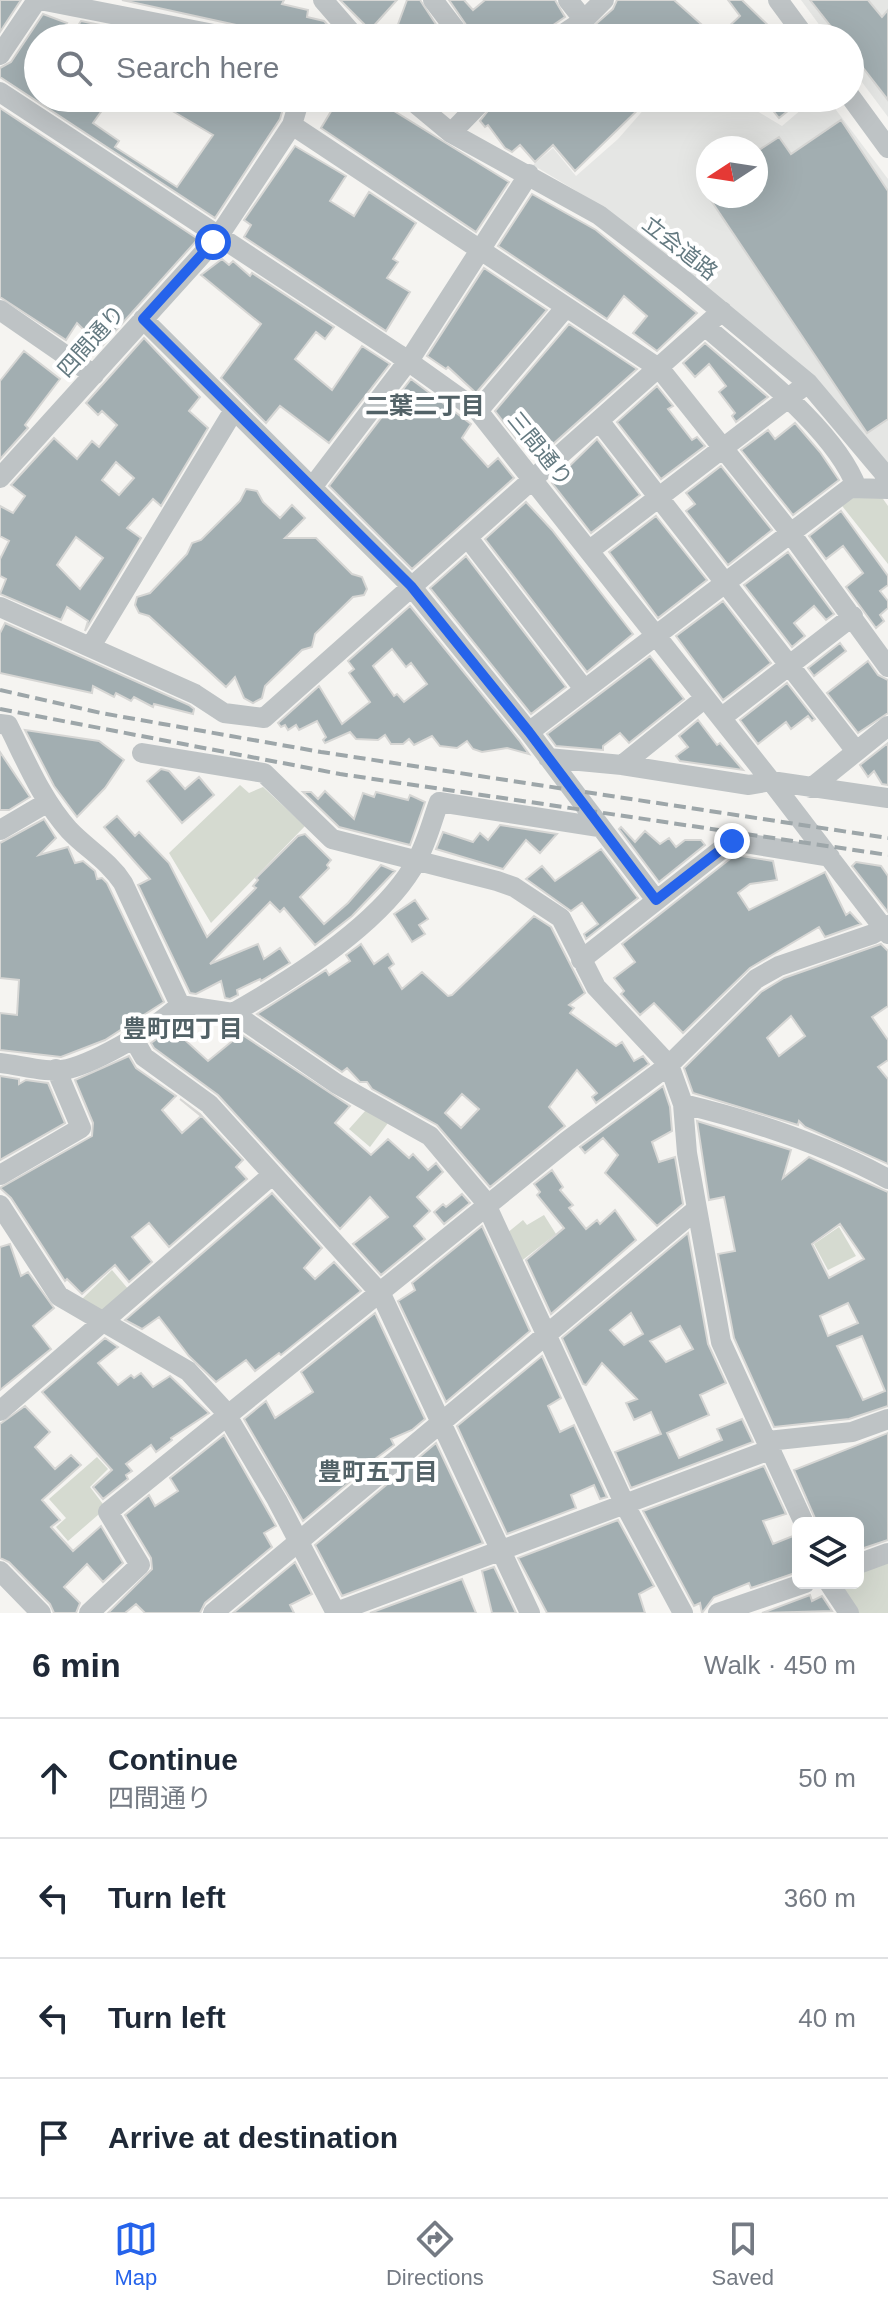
<!DOCTYPE html>
<html lang="en">
<head>
<meta charset="utf-8">
<style>
	body { margin:0; font-family:Helvetica,"Noto Sans JP",sans-serif; background:#f6f6f7; color:#1f2937 }
	.controls { position:absolute; right:24px; bottom:24px; display:grid; overflow:hidden; border-radius:12px; box-shadow:0 8px 32px #0002 }
	.controls button { width:72px; height:72px; display:grid; place-items:center; padding:0; border:0; border-bottom:2px solid #e0e1e3; background:#fff; color:#1f2937; font:40px sans-serif }
	.compass { position:absolute; left:696px; top:136px; width:72px; height:72px; border-radius:50%; background:#fff; box-shadow:0 8px 32px #0002; rotate:258deg }
	.stop { position:absolute; width:24px; height:24px; margin:-18px; border:6px solid #2563eb; border-radius:50%; background:#fff }
	.stop.end { background:#2563eb; border-color:#fff; box-shadow:0 2px 8px #0008 }
	.list { margin:0; padding:0; list-style:none }
	h2 { display:flex; justify-content:space-between; align-items:center; height:104px; margin:0; padding:0 32px; font-size:34px }
	h2 small { font-size:26px; font-weight:400; color:#747a83 }
	.list li { display:grid; grid-template-columns:52px 1fr auto; gap:24px; align-items:center; box-sizing:border-box; height:120px; padding:0 32px; border-top:2px solid #e0e1e3 }
	.list b { display:block; font-size:30px; white-space:nowrap }
	.list p { margin:0; font-size:26px; white-space:nowrap; color:#747a83 }
	.list em { font-size:26px; font-style:normal; color:#747a83 }
	.icon { flex:none; width:44px; height:44px; fill:none; stroke:currentColor; stroke-width:2; stroke-linecap:round; stroke-linejoin:round }
	.map { position:relative; flex:none; width:888px; height:1613px; overflow:hidden }
	.search { position:absolute; background:#fff; box-shadow:0 8px 32px #0002; left:24px; right:24px; top:24px; height:88px; display:flex; align-items:center; gap:20px; box-sizing:border-box; padding:0 28px; border-radius:44px; color:#747a83; font-size:30px }
	.sheet { height:584px; background:#fff }
	nav { display:flex; justify-content:space-around; align-items:center; box-sizing:border-box; height:112px; border-top:2px solid #e0e1e3; background:#fff; font-size:22px; color:#747a83 }
	nav a { display:grid; justify-items:center; gap:4px }
	nav .on { color:#2563eb }
	.map>svg:first-child { display:block }
	.built { fill:#e5e6e4; fill-rule:evenodd }
	.green { fill:#d5dad0 }
	.building { fill:#a2aeb1; stroke:#d6d6d4; stroke-width:2; fill-rule:evenodd }
	.lines { fill:none; stroke-linecap:round; stroke-linejoin:round }
	.minor { stroke:#bec3c5; stroke-width:20 }
	.rail { stroke:#9da6a9; stroke-width:4; stroke-dasharray:12 6; stroke-linecap:butt }
	.route { stroke:#2563eb; stroke-width:10 }
	.labels { text-anchor:middle; dominant-baseline:central; stroke-width:8; stroke-linejoin:round; paint-order:stroke }
	.street-label { font-size:22px; fill:#647a81; stroke:#fff }
	.neighbourhood-label { font-size:24px; font-weight:bold; fill:#526267; stroke:#fff }
</style>
</head>
<body>
<div class="map">
<svg width="888" height="1613" viewBox="0 0 888 1613">
	<rect width="100%" height="100%" fill="#f5f4f1"/>
	<!-- built -->
	<path class="built" d="M801,0H888V117L850,66V38H829Z
		M654,98H735L782,126L815,98H827L888,179V465L776,347L653,244L603,207L533,165L553,148L576,176L618,139ZM708,148H756V196H708Z"/>
	<!-- green -->
	<path class="green" d="M847,496H881L888,506V564L839,502Z
		M240,785L249,793L263,787L305,826L211,923L169,853Z
		M366,1110L391,1119L370,1147L349,1129Z
		M544,1215L556,1234L520,1262L506,1234L523,1220L527,1225Z
		M839,1227L856,1256L828,1270L814,1244Z
		M112,1270L129,1290L101,1314L80,1301Z
		M97,1457L108,1469L90,1487L106,1508L68,1541L56,1527L66,1518L49,1499Z
		M888,1558V1613H853L833,1583H858V1570Z"/>
	<!-- building -->
	<path class="building" d="M0,0H21L0,32Z
		M122,0H284L282,4L308,10L307,17L324,21L339,38L246,34L236,25Z
		M340,0H397L370,30Z
		M407,0H420L441,32L435,38H393Z
		M449,0H464L473,10L485,0H555L565,17L549,28L543,38H475Z
		M617,0H674L710,32L704,38H580L613,9Z
		M728,0H742L775,32L770,38H729L724,31L740,16Z
		M810,0H868L882,17L888,10V100L850,51V38H840Z
		M43,14L67,23L57,38H38V98H111L93,123L119,141L115,147L177,187L213,135L169,109L175,98H286L280,119L215,218L0,77V68L11,62Z
		M81,21L154,36V38H70Z
		M339,98H373L509,182L476,232L321,128Z
		M498,98H568L573,106L583,98H650L575,171L553,145L535,162L520,145L512,152L505,148L488,125L485,127L480,121Z
		M763,98H804L779,118Z
		M0,108L198,239L101,347L77,323L66,340L0,297Z
		M841,120L888,191V419L867,433L708,196H756V152L779,137L791,154Z
		M295,146L346,176L330,201L354,216L369,192L416,223L393,259L398,262L387,278L410,292L386,331L244,237L251,225L244,220Z
		M532,194L596,230L697,313L657,351L633,333L647,316L624,296L607,319L498,246Z
		M222,259L229,265L233,261L250,276L252,273L334,327L325,339L316,332L295,359L332,390L362,346L390,364L329,443L280,406L266,423L221,378L261,324L201,275Z
		M484,268L547,310L476,393L448,367L446,369L427,356Z
		M569,324L637,369L553,444L536,424L518,441L495,411Z
		M144,338L200,397L189,411L208,428L161,506L153,499L127,528L141,538L85,631L88,621L67,607L61,620L0,594L6,579L0,576V559L9,541L0,536V506L13,513L25,496L11,485L54,438L77,459L92,441L99,447L117,425L102,411L98,415L86,403ZM116,462L134,478L119,495L102,480ZM76,537L103,558L80,589L57,565Z
		M705,343L768,397L736,422L732,416L735,413L719,392L726,386L709,364L695,377L683,363Z
		M24,351L60,379L25,425L28,428L0,459V381Z
		M411,379L471,424L462,438L488,467L498,458L514,478L412,569L329,486Z
		M657,386L673,406L668,409L692,440L697,437L705,446L661,479L617,422Z
		M795,423L820,452L839,480L793,515L741,450L768,430L775,439Z
		M597,439L640,495L591,533L552,483Z
		M721,466L772,530L728,565L686,511L695,504L686,493Z
		M246,489L257,491L263,502L280,518L292,505L305,518L285,538H316L352,574L362,577L367,589L364,595L353,597L315,634L312,647L302,650L265,686L262,698L253,703L244,698L235,677L226,687L149,616L139,613L135,605L137,597L150,593L187,554L192,543L201,540L240,501Z
		M526,502L552,530L633,634L587,672L485,539Z
		M841,511L888,576V585L880,591L888,601V608L880,615L884,621L876,628L846,587L863,573L843,546L826,559L809,536Z
		M656,516L707,580L658,618L609,552Z
		M788,552L834,614L826,620L814,606L794,623L805,636L792,647L744,585Z
		M466,556L566,687L531,714L430,588Z
		M723,601L771,663L723,700L676,636Z
		M410,606L519,740L529,754L507,748L482,752L473,749L467,741L457,748L440,746L432,736L414,745L409,739L403,744H391L385,735L378,740L356,739L350,732L325,743L323,740L326,737L317,721L299,730L296,725L288,730L285,725L281,727L278,723L319,686L342,724L370,702L349,673L354,669L348,661ZM392,649L406,667L411,663L427,684L404,702L397,694L394,696L373,666Z
		M5,623L189,705L194,709L193,714L154,704L153,707L134,697L131,701L116,693L114,697L93,686L92,693L0,673V633Z
		M840,643L846,651L814,676L808,668Z
		M650,656L684,699L629,743L620,733L603,746V750L556,746L547,734Z
		M868,661L878,675L888,680V713L858,733L827,693Z
		M787,683L815,719L812,721L808,716L791,729L786,722L758,744L740,720Z
		M698,720L717,745L720,743L743,770L680,761L676,756L688,747L679,736Z
		M25,730L99,741L124,760L105,788L77,817L54,786Z
		M888,743V785L882,784L874,771L868,777L860,765Z
		M0,752L30,797L9,810H0Z
		M161,769L169,771L185,789L199,777L214,795L182,823L147,781Z
		M325,791L354,819L363,793L374,797L376,792L408,800L410,795L425,802L410,845L339,827L303,792H311L318,799Z
		M117,816L135,836L139,832L169,863L207,937L256,888L253,886L258,880L256,878L298,836L305,834L331,860L327,865L329,868L300,897L324,924L348,903L381,865L395,871L352,916L315,945L284,908L280,912L270,902L210,964L258,944L264,959L280,948L290,963L261,981L260,979L237,990L238,995L230,999L225,998L221,981L196,994L190,993L138,885L150,879L104,827Z
		M44,819L56,838L39,855L68,847L75,863L83,861L95,871L97,879L102,878L107,883L164,1002L105,1040L61,1057L0,1050V1013L17,1015L19,980L0,978V843Z
		M500,825L557,834L540,853L526,840L503,869L436,849L443,832L473,842L480,833L488,840Z
		M621,827L635,842L645,831L660,844L669,838L676,847L685,840H701L705,845L659,882L619,829Z
		M601,849L638,898L586,939L584,934L598,924L582,903L571,911L526,879L542,866L555,881Z
		M735,855L773,861L777,880L750,884L738,893L749,910L825,872L846,915L850,912L861,924L825,937L819,927L750,968L683,1033L654,1003L640,1015L621,994L624,991L614,978L635,962L622,944Z
		M856,862L881,866L888,876V912L852,866Z
		M415,900L428,919L419,925L425,934L412,942L394,914Z
		M534,916L551,927L585,993L569,1005L574,1008L570,1013L616,1046L622,1042L634,1061L643,1056L649,1064L596,1103L592,1097L597,1093L577,1070L549,1107L565,1126L490,1187L437,1125L372,1089L367,1082H360L347,1068L342,1072L257,1014L326,970L329,975L350,961L346,955L361,944L374,964L388,954L394,964L389,968L402,989L422,972L448,996L452,995ZM462,1094L479,1109L461,1128L445,1113Z
		M881,944L888,951V1006L872,1017L888,1040V1060L878,1067L888,1079V1164L805,1127L799,1121L798,1125L693,1093L684,1068L761,992L784,978ZM791,1016L805,1036L779,1056L767,1038Z
		M172,1028L208,1061L241,1034L350,1106L335,1123L371,1155L388,1139L409,1158L413,1154L428,1170L436,1163L443,1172L417,1197L430,1211L414,1226L425,1239L381,1275L353,1244L388,1217L370,1197L340,1229L218,1095L154,1048L151,1043Z
		M129,1056L136,1068L176,1096L162,1110L182,1133L201,1116L180,1099L200,1114L243,1160L236,1167L247,1179L169,1247L149,1223L132,1237L152,1262L129,1282L115,1265L82,1294L67,1279L65,1281L11,1198L0,1188L92,1136L93,1123L75,1080Z
		M0,1076L19,1079V1084L26,1080L48,1083L65,1123L0,1160Z
		M663,1086L670,1107L672,1131L652,1142L659,1162L675,1157L683,1204L657,1226L605,1173L618,1155L603,1138L585,1153L580,1147Z
		M697,1121L791,1150L783,1178L809,1157L888,1192V1406L849,1419L774,1427L734,1338L718,1254L735,1251L724,1197L709,1200ZM840,1224L864,1259L829,1278L812,1244ZM848,1303L858,1323L828,1336L820,1316ZM862,1336L885,1391L863,1400L837,1346Z
		M552,1170L563,1187L560,1190L573,1205L569,1208L586,1229L597,1220L600,1224L615,1210L636,1240L551,1314L526,1260L564,1228L537,1195L540,1192L534,1184Z
		M272,1193L322,1248L304,1268L315,1279L334,1262L361,1291L281,1355L279,1353L255,1371L246,1360L216,1382L189,1356L159,1317L142,1329L125,1320Z
		M462,1194L470,1203L444,1224L434,1212L443,1204L446,1207Z
		M482,1226L530,1331L446,1402L398,1301L415,1290L412,1283Z
		M688,1233L708,1344L726,1383L700,1395L709,1415L667,1433L679,1458L722,1440L717,1429L742,1419L753,1442L631,1488L615,1452L661,1434L651,1412L634,1420L626,1403L637,1399L602,1363L586,1385L583,1384L562,1338ZM631,1313L643,1334L624,1345L610,1330ZM680,1326L693,1349L666,1362L650,1341Z
		M10,1244L21,1276L28,1272L54,1308L33,1326L51,1349L0,1390V1247Z
		M375,1313L425,1419L412,1430L391,1439L394,1445L356,1473L358,1475L303,1521L244,1419L266,1401L275,1418L313,1392L301,1372Z
		M105,1338L118,1347L98,1363L118,1385L131,1375L134,1378L141,1373L153,1387L170,1376L209,1413L171,1438L172,1440L156,1452L151,1445L126,1464L132,1471L126,1475L128,1479L103,1499L93,1487L112,1470L42,1392Z
		M542,1356L561,1398L548,1406L560,1432L574,1425L607,1497L600,1499L594,1485L571,1495L576,1508L507,1534L457,1426Z
		M25,1406L50,1432L35,1447L55,1469L71,1455L81,1465L42,1500L60,1520L51,1527L73,1551L101,1526L123,1563L103,1582L87,1564L64,1587L80,1603L76,1613H54L50,1604L9,1562L0,1558V1424Z
		M888,1433V1540L858,1550V1523H817L794,1470Z
		M224,1435L276,1526L264,1533L272,1547L205,1603L200,1613H145L136,1604L125,1613H108L152,1569L151,1558L125,1515L149,1495L155,1506L178,1491L170,1478Z
		M436,1443L483,1543L342,1596L315,1545Z
		M764,1466L786,1514L763,1521L773,1544L798,1534V1572L751,1588L749,1583L714,1597L702,1613L700,1603L694,1606L643,1511Z
		M618,1520L654,1586L639,1594L645,1613H547L518,1558Z
		M295,1562L312,1594L290,1605L294,1613H233Z
		M494,1567L516,1613H492L482,1571Z
		M462,1579L476,1613H370Z
		M810,1595L812,1601L822,1596L832,1611L762,1613Z"/>
	<g class="lines">
		<!-- minor -->
		<path class="minor" d="M40,0L234,38
			M323,0L356,38
			M433,0L462,38
			M568,0L584,20
			M778,0L806,38
			M557,38L584,20L604,0
			M0,55L37,0
			M0,92L398,354L478,411L771,781L888,934
			M850,96L888,148
			M409,98L451,133L599,215L686,282L808,383L888,478
			M292,125L660,369L789,531L888,667
			M451,133L485,98
			M0,310L94,375
			M143,319L411,586L529,732L656,900
			M706,327C753,368 835,429 857,488
			M478,411L566,307
			M600,422L856,751
			M0,478L218,237L292,125L300,98
			M313,486L412,356L529,174
			M468,538L584,689
			M590,550L808,383
			M0,607L195,694L224,713L264,718L722,311
			M91,646L234,410
			M721,718L853,616
			M0,724L8,725C26,761 42,800 69,830C87,849 109,861 123,883L180,1005
			M529,732L850,488L888,489
			M142,753L264,773L332,839L497,881L514,887L561,918L596,987L669,1065L683,1104L687,1153L721,1342L804,1523
			M548,758L622,765L705,698
			M622,765L749,785L771,781L888,798
			M811,788L888,726
			M0,830L48,802
			M581,960L732,841L830,857
			M233,1013C293,979 385,921 417,860C427,842 432,821 439,802L599,827
			M133,1038L144,1057L209,1104L381,1294L530,1613
			M0,1063C20,1065 49,1074 68,1069C99,1061 157,1027 180,1005L233,1013L337,1084L430,1136L484,1200L626,1507L683,1613
			M683,1104C754,1121 823,1144 888,1179
			M0,1175L81,1128L56,1069
			M0,1205L59,1296L188,1371L223,1409L277,1500L336,1613
			M0,1411L272,1175
			M768,1441L852,1432L888,1419
			M858,1564L888,1553
			M0,1571L41,1613
			M829,1583L849,1613
			M336,1612L772,1449
			M89,1613L140,1565L108,1512L567,1141L669,1065L756,979L779,966L873,934L888,925
			M213,1613L697,1209
			M718,1613L805,1583"/>
		<!-- rail -->
		<path class="rail" d="M0,690L101,713L321,752L888,838
			M0,709L340,774L888,855"/>
	</g>
	<g class="lines">
		<!-- route -->
		<path class="route" d="M213,242L143,319L411,586L529,732L656,900L732,841"/>
	</g>
	<g class="labels">
		<!-- street labels -->
		<g class="street-label">
			<text transform="translate(680 248) rotate(38)">立会道路</text>
			<text transform="translate(91 341) rotate(-48)">四間通り</text>
			<text transform="translate(540 449) rotate(51)">三間通り</text>
		</g>
		<!-- neighbourhood labels -->
		<g class="neighbourhood-label">
			<text x="425" y="405">二葉二丁目</text>
			<text x="183" y="1028">豊町四丁目</text>
			<text x="378" y="1471">豊町五丁目</text>
		</g>
	</g>
</svg>
<div class="controls">
<button><svg class="icon" aria-label="layers" viewBox="0 0 24 24"><path d="M12 4l9 5-9 5-9-5zM3 14l9 5 9-5"/></svg></button>
</div>
<svg class="compass" viewBox="-18 -18 36 36"><path d="M0-13l5 13h-10z" fill="#e53935"/><path d="M0 13l5-13h-10z" fill="#747a83"/></svg>
<div class="stop" style="left:213px;top:242px"></div>
<div class="stop end" style="left:732px;top:841px"></div>
<div class="search"><svg class="icon" aria-label="search" viewBox="0 0 24 24"><circle cx="10" cy="10" r="6"/><path d="M15 15l6 6"/></svg>Search here</div>
</div>
<section class="sheet">
<h2>6 min<small>Walk · 450 m</small></h2>
<ul class="list">
<li><svg class="icon" aria-label="ahead" viewBox="0 0 24 24"><path d="M12 20V5M6 11l6-6 6 6"/></svg><div><b>Continue</b><p>四間通り</p></div><em>50 m</em></li>
<li><svg class="icon" aria-label="left" viewBox="0 0 24 24"><path d="M17 20v-9H6M10 6l-5 5 5 5"/></svg><div><b>Turn left</b></div><em>360 m</em></li>
<li><svg class="icon" aria-label="left" viewBox="0 0 24 24"><path d="M17 20v-9H6M10 6l-5 5 5 5"/></svg><div><b>Turn left</b></div><em>40 m</em></li>
<li><svg class="icon" aria-label="arrive" viewBox="0 0 24 24"><path d="M6 21V4h12l-3 4 3 4H6"/></svg><div><b>Arrive at destination</b></div></li>
</ul>
</section>
<nav>
<a class="on"><svg class="icon" aria-label="map" viewBox="0 0 24 24"><path d="M3 6l6-2 6 2 6-2v14l-6 2-6-2-6 2zM9 4v14M15 6v14"/></svg>Map</a>
<a><svg class="icon" aria-label="directions" viewBox="0 0 24 24"><path d="M12 3l9 9-9 9-9-9zM9 14v-3h6M13 9l2 2-2 2"/></svg>Directions</a>
<a><svg class="icon" aria-label="saved" viewBox="0 0 24 24"><path d="M7 4h10v16l-5-4-5 4z"/></svg>Saved</a>
</nav>
</body>
</html>
